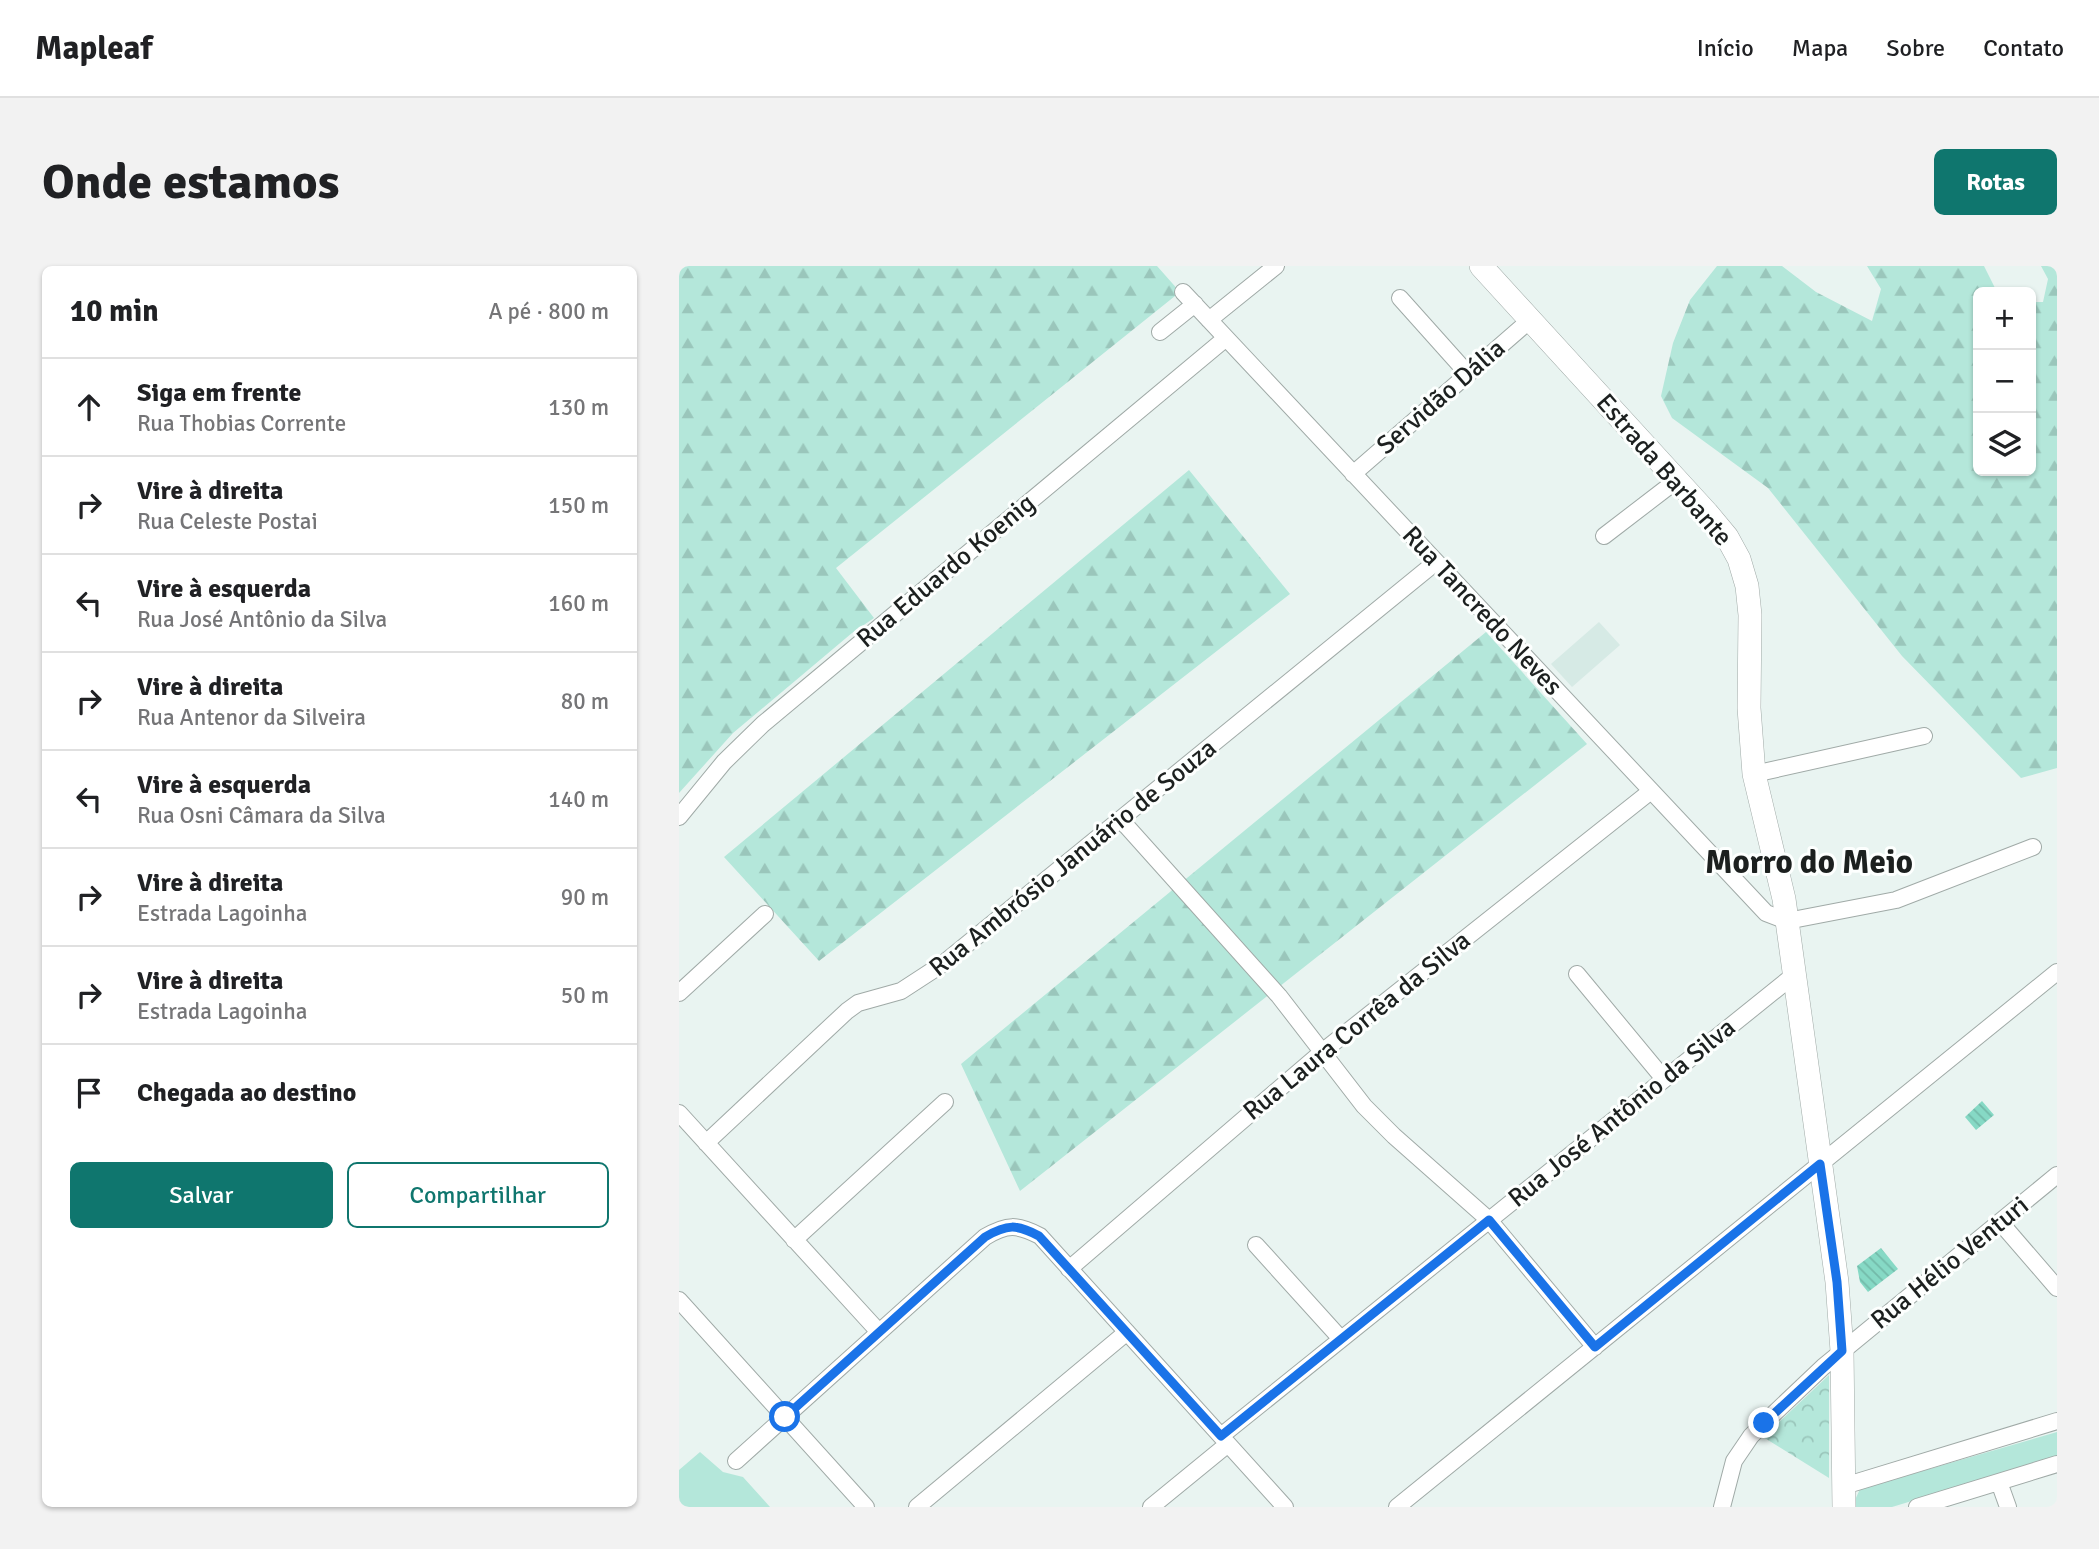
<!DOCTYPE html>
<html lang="pt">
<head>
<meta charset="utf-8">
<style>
	:root { --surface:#fff; --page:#f2f2f2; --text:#202124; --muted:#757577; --line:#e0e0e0; --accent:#0f766e }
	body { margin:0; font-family:Signika,sans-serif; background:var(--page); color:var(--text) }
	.controls { position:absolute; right:21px; top:21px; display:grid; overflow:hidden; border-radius:10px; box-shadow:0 2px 5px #0004 }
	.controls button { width:63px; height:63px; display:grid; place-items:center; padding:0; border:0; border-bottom:2px solid var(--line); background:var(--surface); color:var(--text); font:35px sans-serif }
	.stop { position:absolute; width:21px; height:21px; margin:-16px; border:5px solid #1a73e8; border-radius:50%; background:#fff }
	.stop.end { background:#1a73e8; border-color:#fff; box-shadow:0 2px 7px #0008 }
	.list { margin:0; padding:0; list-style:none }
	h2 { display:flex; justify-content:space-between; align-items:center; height:91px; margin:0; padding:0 28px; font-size:30px }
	h2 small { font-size:23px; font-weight:400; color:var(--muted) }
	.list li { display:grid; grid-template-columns:46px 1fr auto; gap:21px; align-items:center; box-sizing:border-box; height:98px; padding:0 28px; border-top:2px solid var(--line) }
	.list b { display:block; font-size:26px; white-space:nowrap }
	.list p { margin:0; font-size:23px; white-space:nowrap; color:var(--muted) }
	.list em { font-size:23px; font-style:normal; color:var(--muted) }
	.actions { display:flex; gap:14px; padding:21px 28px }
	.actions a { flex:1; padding:16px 0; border:2px solid var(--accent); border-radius:10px; text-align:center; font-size:24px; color:var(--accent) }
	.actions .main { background:var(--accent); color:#fff }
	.icon { flex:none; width:38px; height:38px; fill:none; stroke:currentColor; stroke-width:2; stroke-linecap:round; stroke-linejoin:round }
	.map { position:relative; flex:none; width:1378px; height:1241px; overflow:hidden; border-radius:10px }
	header { display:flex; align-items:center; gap:42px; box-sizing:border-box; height:98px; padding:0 35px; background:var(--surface); border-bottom:2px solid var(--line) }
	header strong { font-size:33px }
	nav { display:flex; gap:38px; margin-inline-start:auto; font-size:24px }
	.intro { display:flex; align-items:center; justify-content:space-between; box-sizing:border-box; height:168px; padding:0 42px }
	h1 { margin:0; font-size:49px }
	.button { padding:18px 32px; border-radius:10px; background:var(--accent); color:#fff; font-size:24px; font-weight:700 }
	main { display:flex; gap:42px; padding:0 42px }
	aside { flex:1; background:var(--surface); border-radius:10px; box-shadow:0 2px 5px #0004 }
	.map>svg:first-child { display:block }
	.built { fill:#d6eae5 }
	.grass { fill:#b4e7da }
	.forest { fill:url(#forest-firs) }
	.park { fill:url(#park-crowns) }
	.building { fill:url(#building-back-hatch) }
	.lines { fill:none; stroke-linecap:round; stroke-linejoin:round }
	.minor-casing { stroke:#a0aaa7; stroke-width:18 }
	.secondary-casing { stroke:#a0aaa7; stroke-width:24 }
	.minor { stroke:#fff; stroke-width:16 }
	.secondary { stroke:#fff; stroke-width:23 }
	.route { stroke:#1a73e8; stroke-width:9 }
	.labels { text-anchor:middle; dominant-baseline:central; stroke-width:6; stroke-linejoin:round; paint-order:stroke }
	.street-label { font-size:26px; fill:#1c201f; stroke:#fdfffe }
	.district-label { font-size:33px; font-weight:bold; fill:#1c201f; stroke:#fdfffe }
</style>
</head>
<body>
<header>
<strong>Mapleaf</strong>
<nav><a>Início</a><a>Mapa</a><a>Sobre</a><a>Contato</a></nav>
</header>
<div class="intro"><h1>Onde estamos</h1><a class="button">Rotas</a></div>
<main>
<aside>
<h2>10 min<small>A pé · 800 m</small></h2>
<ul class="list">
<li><svg class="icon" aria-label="ahead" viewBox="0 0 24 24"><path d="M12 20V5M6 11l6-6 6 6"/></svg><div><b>Siga em frente</b><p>Rua Thobias Corrente</p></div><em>130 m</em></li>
<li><svg class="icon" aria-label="right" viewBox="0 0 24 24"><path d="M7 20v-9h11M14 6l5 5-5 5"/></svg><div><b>Vire à direita</b><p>Rua Celeste Postai</p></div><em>150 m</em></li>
<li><svg class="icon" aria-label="left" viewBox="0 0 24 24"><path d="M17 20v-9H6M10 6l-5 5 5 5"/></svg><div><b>Vire à esquerda</b><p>Rua José Antônio da Silva</p></div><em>160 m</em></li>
<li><svg class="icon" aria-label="right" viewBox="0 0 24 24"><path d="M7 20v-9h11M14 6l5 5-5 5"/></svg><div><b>Vire à direita</b><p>Rua Antenor da Silveira</p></div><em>80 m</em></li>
<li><svg class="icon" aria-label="left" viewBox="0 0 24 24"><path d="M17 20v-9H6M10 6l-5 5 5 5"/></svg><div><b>Vire à esquerda</b><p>Rua Osni Câmara da Silva</p></div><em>140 m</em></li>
<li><svg class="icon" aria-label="right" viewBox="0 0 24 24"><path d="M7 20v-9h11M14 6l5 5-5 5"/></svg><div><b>Vire à direita</b><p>Estrada Lagoinha</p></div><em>90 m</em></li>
<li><svg class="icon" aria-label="right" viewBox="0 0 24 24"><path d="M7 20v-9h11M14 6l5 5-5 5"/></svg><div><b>Vire à direita</b><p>Estrada Lagoinha</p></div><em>50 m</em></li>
<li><svg class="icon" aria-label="arrive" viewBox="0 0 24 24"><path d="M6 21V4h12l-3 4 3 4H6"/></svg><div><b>Chegada ao destino</b></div></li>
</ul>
<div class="actions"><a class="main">Salvar</a><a>Compartilhar</a></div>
</aside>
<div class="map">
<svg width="1378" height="1241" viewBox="0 0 1378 1241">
	<defs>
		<pattern id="forest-firs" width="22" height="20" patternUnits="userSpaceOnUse" patternTransform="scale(1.75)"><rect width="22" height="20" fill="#b4e7da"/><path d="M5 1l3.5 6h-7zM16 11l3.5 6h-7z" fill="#9ac6bb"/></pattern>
		<pattern id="park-crowns" width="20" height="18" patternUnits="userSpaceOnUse" patternTransform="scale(1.75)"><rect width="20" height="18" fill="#b4e7da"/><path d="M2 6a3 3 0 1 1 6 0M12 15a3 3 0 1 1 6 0" fill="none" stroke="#9ac6bb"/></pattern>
		<pattern id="building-back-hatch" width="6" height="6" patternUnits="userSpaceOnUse" patternTransform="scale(1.75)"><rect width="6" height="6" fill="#86d9c5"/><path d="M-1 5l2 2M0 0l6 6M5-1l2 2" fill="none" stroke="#73baa9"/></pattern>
	</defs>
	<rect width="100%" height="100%" fill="#e9f4f1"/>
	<path class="built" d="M920 356 941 379 893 421 872 398Z"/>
	<path class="grass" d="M1378 1166V1191L1213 1241H1177L1176 1234 1181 1223Z
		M21 1186 44 1206 64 1211 91 1241H0V1204Z"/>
	<path class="forest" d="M0 0H478L501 26 157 302 195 352 173 367 54 467 0 527Z
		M1038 0H1103L1137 26 1193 55 1202 23 1188 0H1305L1318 26H1299V205H1352V36H1364L1369 13 1362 0H1378V502L1342 512 1223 390 1089 222 993 152 982 130 994 77 1011 34Z
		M510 204 611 328 140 695 45 591Z
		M807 366 908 478 341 925 282 798Z"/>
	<path class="park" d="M1150 1109V1212L1084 1171Z"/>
	<path class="building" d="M1303 835 1315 849 1297 864 1286 851Z
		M1202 982 1219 1003 1189 1026 1181 1016 1178 1000Z"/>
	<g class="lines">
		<defs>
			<path id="minor" d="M504 26 1087 647 1108 655 1217 634 1354 581
				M721 32 789 108
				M530 54 597 0
				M481 66 516 38
				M674 208 851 54
				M925 270 998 214
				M1075 508 1245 470
				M0 551 45 496 84 458 547 72
				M443 555 600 730 685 840 715 870 810 954 916 1081
				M898 708 985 813
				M0 727 86 648
				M0 847 200 1066
				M27 877 168 745 179 737 222 725 265 697 757 296
				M1321 956 1378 1022
				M115 974 266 836
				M577 979 662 1073
				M390 1003 643 786 972 525
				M0 1034 187 1241
				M542 1170 1115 709
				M57 1195 306 971C328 958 338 958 361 970L606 1241
				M1320 1216 1329 1241
				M1165 1220 1378 1155
				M238 1241 448 1066
				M472 1241 549 1178
				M718 1241 1378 706
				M1043 1241 1055 1195 1072 1170 1085 1157 1144 1101 1378 909
				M1238 1241 1378 1198"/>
			<path id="secondary" d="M802 0 1028 247 1048 271 1060 293 1068 320 1071 349 1070 442 1075 508 1105 633 1158 1016 1163 1085 1165 1241"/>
		</defs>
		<use href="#minor" class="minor-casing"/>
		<use href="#secondary" class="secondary-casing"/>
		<use href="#minor" class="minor"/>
		<use href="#secondary" class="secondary"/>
	</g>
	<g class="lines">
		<path class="route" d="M106 1151 306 971C328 958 338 958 360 970L542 1170 810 954 916 1081 1141 898 1158 1016 1163 1085 1085 1157"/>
	</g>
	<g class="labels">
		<g class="street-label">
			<text transform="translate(762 131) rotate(-41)">Servidão Dália</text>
			<text transform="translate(985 204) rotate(49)">Estrada Barbante</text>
			<text transform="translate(267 305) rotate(-40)">Rua Eduardo Koenig</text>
			<text transform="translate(803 345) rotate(47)">Rua Tancredo Neves</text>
			<text transform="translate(394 592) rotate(-39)">Rua Ambrósio Januário de Souza</text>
			<text transform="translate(678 760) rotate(-39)">Rua Laura Corrêa da Silva</text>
			<text transform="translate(943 847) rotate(-39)">Rua José Antônio da Silva</text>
			<text transform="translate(1271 997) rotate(-39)">Rua Hélio Venturi</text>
		</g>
		<g class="district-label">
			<text x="1130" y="596">Morro do Meio</text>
		</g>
	</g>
</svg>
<div class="controls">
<button>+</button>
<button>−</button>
<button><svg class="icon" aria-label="layers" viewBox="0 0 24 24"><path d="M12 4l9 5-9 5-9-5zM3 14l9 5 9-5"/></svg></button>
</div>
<div class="stop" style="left:106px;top:1151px"></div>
<div class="stop end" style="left:1085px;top:1157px"></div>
</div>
</main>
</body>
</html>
